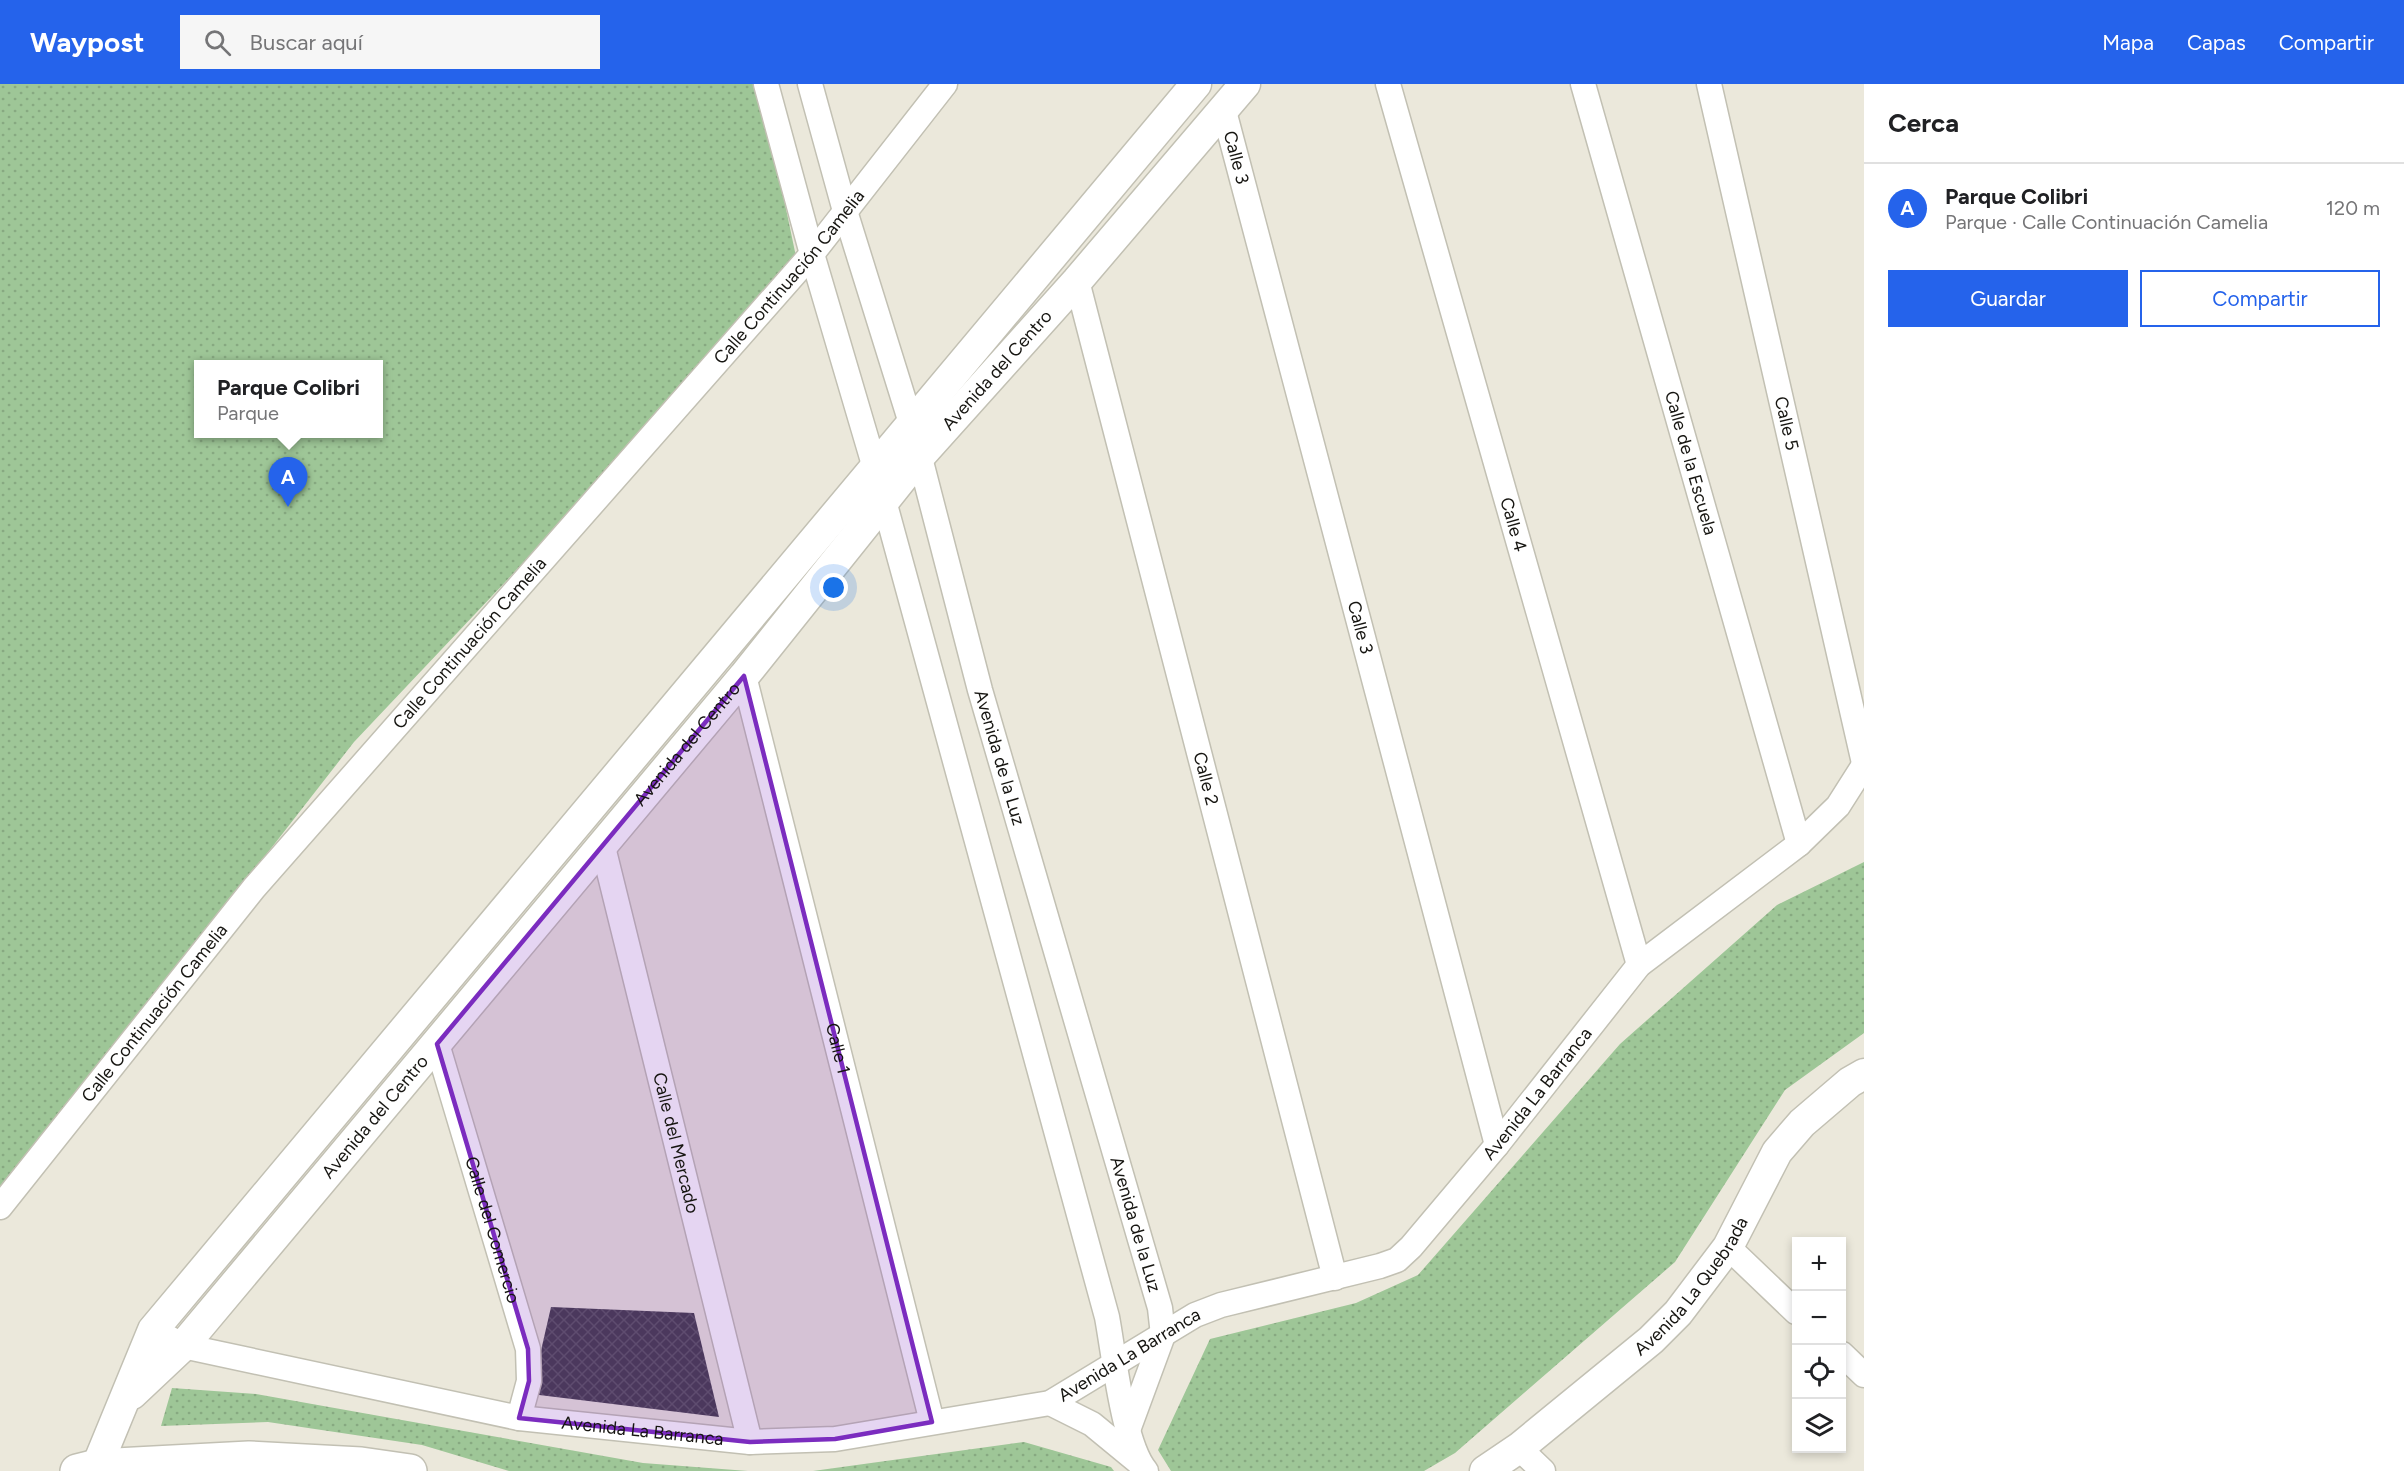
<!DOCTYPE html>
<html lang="es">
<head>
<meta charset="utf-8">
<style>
	:root { --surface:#fff; --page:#f6f6f6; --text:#202124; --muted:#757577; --line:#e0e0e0; --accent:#2563eb }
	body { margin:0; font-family:Figtree,sans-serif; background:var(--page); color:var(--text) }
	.controls { position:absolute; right:18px; bottom:18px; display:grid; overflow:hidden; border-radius:0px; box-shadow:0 3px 9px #0003 }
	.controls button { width:54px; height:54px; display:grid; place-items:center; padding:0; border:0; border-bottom:2px solid var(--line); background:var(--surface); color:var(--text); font:30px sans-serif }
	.you { position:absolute; left:834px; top:504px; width:21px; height:21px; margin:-15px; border:4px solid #fff; border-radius:50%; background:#1a73e8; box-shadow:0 0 0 9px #1a73e833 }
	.badge { display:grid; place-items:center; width:39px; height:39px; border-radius:50%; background:var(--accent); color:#fff; font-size:20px; font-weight:700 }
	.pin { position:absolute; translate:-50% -50px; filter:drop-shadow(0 2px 3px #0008) }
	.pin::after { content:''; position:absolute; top:32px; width:21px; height:18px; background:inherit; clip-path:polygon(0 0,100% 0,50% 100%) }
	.popup { position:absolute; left:194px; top:276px; width:189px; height:78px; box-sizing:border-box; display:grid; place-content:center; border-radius:0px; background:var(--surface); filter:drop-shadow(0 2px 4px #0005); font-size:20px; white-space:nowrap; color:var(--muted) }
	.popup b { font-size:22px; color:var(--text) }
	.popup::after { content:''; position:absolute; left:50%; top:100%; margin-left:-12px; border:12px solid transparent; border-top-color:var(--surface) }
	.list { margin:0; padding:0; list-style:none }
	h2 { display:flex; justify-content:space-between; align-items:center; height:78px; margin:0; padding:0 24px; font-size:26px }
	h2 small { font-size:20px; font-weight:400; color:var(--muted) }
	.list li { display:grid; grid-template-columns:39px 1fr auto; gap:18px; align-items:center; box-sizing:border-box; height:90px; padding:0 24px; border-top:2px solid var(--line) }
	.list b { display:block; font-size:22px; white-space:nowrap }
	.list p { margin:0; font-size:20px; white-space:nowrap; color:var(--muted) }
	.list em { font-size:20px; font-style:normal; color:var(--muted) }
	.actions { display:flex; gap:12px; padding:18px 24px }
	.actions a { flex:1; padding:14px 0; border:2px solid var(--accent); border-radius:0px; text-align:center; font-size:21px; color:var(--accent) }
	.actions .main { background:var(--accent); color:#fff }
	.icon { flex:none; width:33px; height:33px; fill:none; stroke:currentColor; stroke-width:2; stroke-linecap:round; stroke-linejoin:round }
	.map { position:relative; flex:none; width:1864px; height:1387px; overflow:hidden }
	header { display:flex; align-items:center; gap:36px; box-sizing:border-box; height:84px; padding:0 30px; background:var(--accent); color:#fff }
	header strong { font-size:28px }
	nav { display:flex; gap:33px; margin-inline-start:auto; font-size:21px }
	.search { width:420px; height:54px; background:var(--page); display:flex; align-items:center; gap:15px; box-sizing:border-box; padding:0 21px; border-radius:0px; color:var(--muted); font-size:22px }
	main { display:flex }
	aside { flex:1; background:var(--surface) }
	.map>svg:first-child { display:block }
	.park { fill:url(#park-dots); fill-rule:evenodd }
	.building { fill:url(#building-cross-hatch) }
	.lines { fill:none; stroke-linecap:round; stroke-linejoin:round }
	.minor-casing { stroke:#c2c0b3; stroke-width:27 }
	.tertiary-casing { stroke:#c2c0b3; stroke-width:33 }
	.secondary-casing { stroke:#c2c0b3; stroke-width:36 }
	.minor { stroke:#fff; stroke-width:24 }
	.tertiary { stroke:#fff; stroke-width:30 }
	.secondary { stroke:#fff; stroke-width:33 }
	.marked { fill:#7b2cbf; fill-opacity:0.2; stroke:#7b2cbf; stroke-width:4.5; stroke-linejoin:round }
	.labels { text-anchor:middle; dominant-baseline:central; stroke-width:6; stroke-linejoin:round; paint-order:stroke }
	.street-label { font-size:18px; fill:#161511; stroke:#ebe8db }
</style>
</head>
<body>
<header>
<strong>Waypost</strong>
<div class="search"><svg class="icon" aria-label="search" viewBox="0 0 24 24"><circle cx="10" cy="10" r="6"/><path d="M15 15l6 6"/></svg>Buscar aquí</div>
<nav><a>Mapa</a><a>Capas</a><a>Compartir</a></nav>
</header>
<main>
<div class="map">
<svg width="1864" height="1387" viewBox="0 0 1864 1387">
	<defs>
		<pattern id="park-dots" width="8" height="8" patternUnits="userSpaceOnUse" patternTransform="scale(1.5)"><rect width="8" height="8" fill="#9ec697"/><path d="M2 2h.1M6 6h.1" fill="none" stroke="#87a981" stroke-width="1.8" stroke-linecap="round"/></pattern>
		<pattern id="building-cross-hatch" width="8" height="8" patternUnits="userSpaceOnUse" patternTransform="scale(1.5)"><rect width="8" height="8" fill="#3f3b45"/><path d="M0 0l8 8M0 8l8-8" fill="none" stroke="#57545c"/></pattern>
	</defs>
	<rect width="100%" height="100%" fill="#ebe8db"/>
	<path class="park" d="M0 0H760L799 187 354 658 0 1112ZM198 280H378V350H198Z
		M1864 778V949L1785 1006 1675 1178 1455 1369 1424 1387H1171L1158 1366 1210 1255 1356 1219 1418 1191 1620 960 1777 821Z
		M172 1304 256 1310 643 1379 748 1387H509L422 1361 268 1338 161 1342Z
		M1024 1358 1111 1383 1114 1387H813Z"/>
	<path class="building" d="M551 1223 694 1229 719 1333 531 1310Z"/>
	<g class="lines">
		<defs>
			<g id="minor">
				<path d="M766 0 812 170 875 384 1107 1233C1114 1270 1123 1360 1146 1387"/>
				<path id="s1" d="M810 0 845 127 911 339 980 606 1160 1224 1163 1251 1128 1346"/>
				<path id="s2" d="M1388 0 1639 881"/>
				<path id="s3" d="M1583 0 1799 760"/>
				<path id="s4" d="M1709 0 1864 679"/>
				<path id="s5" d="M1224 27 1497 1061"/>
				<path id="s6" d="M1077 197 1335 1194"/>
				<path id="s7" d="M744 592 932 1338"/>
				<path id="s8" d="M602 759 750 1358"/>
				<path id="s9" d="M437 960 528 1265 529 1297 519 1334"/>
				<path id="s10" d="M0 1123 254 804 812 170 945 0"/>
				<path d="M1728 1163 1796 1228"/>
				<path id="s11" d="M169 1254 183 1262 519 1334 750 1358 835 1355 1050 1319 1195 1231 1221 1221 1380 1182 1397 1176 1411 1163 1497 1061 1639 881 1799 760 1838 722 1864 681"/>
				<path d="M1842 1270 1864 1291"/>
				<path d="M1050 1319 1092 1340 1137 1377"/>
				<path d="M1519 1364 1543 1387"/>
			</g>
			<g id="tertiary">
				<path id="s12" d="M132 1310 183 1262 744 592 920 372 1077 197 1245 0"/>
				<path d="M97 1382 153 1246 1196 0"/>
				<path id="s13" d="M1485 1387 1519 1364 1651 1256 1678 1229 1728 1163 1777 1068 1802 1039 1850 998 1864 990"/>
			</g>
			<path id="secondary" d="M77 1387 97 1382 249 1374 361 1380 410 1387"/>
		</defs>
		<use href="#minor" class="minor-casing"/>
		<use href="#tertiary" class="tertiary-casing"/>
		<use href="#secondary" class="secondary-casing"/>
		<use href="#minor" class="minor"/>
		<use href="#tertiary" class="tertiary"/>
		<use href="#secondary" class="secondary"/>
	</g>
	<path class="marked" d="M744 592 932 1338 835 1355 750 1358 519 1334 529 1297 528 1265 437 960Z"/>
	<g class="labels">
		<g class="street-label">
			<text stroke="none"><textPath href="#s5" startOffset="48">Calle 3</textPath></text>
			<text stroke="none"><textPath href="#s10" startOffset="1220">Calle Continuación Camelia</textPath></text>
			<text stroke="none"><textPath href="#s12" startOffset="1341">Avenida del Centro</textPath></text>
			<text stroke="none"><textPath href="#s4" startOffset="348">Calle 5</textPath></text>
			<text stroke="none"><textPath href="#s3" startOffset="394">Calle de la Escuela</textPath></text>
			<text stroke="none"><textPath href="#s2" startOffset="458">Calle 4</textPath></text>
			<text stroke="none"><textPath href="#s5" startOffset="534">Calle 3</textPath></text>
			<text stroke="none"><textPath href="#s10" startOffset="734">Calle Continuación Camelia</textPath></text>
			<text stroke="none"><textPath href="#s12" startOffset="855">Avenida del Centro</textPath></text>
			<text stroke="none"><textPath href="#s1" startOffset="700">Avenida de la Luz</textPath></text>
			<text stroke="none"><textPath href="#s6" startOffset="514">Calle 2</textPath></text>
			<text stroke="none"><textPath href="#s10" startOffset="248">Calle Continuación Camelia</textPath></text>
			<text stroke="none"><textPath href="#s7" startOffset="384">Calle 1</textPath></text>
			<text stroke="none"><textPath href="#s11" startOffset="1492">Avenida La Barranca</textPath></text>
			<text stroke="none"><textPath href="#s12" startOffset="369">Avenida del Centro</textPath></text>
			<text stroke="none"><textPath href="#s8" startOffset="309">Calle del Mercado</textPath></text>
			<text stroke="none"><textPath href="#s1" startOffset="1186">Avenida de la Luz</textPath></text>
			<text stroke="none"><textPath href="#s9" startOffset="194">Calle del Comercio</textPath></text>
			<text stroke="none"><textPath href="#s13" startOffset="279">Avenida La Quebrada</textPath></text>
			<text stroke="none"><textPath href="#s11" startOffset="988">Avenida La Barranca</textPath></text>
			<text stroke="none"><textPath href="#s11" startOffset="484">Avenida La Barranca</textPath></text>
		</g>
	</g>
</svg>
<div class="controls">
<button>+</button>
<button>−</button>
<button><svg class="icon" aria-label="locate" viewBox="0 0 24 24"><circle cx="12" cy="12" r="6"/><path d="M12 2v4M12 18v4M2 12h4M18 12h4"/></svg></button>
<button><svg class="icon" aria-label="layers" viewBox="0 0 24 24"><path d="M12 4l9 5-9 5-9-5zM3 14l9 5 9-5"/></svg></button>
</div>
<div class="you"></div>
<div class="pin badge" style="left:288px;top:423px">A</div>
<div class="popup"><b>Parque Colibri</b>Parque</div>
</div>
<aside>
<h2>Cerca<small></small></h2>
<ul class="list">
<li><span class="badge">A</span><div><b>Parque Colibri</b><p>Parque · Calle Continuación Camelia</p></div><em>120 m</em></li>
</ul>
<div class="actions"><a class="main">Guardar</a><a>Compartir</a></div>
</aside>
</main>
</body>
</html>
